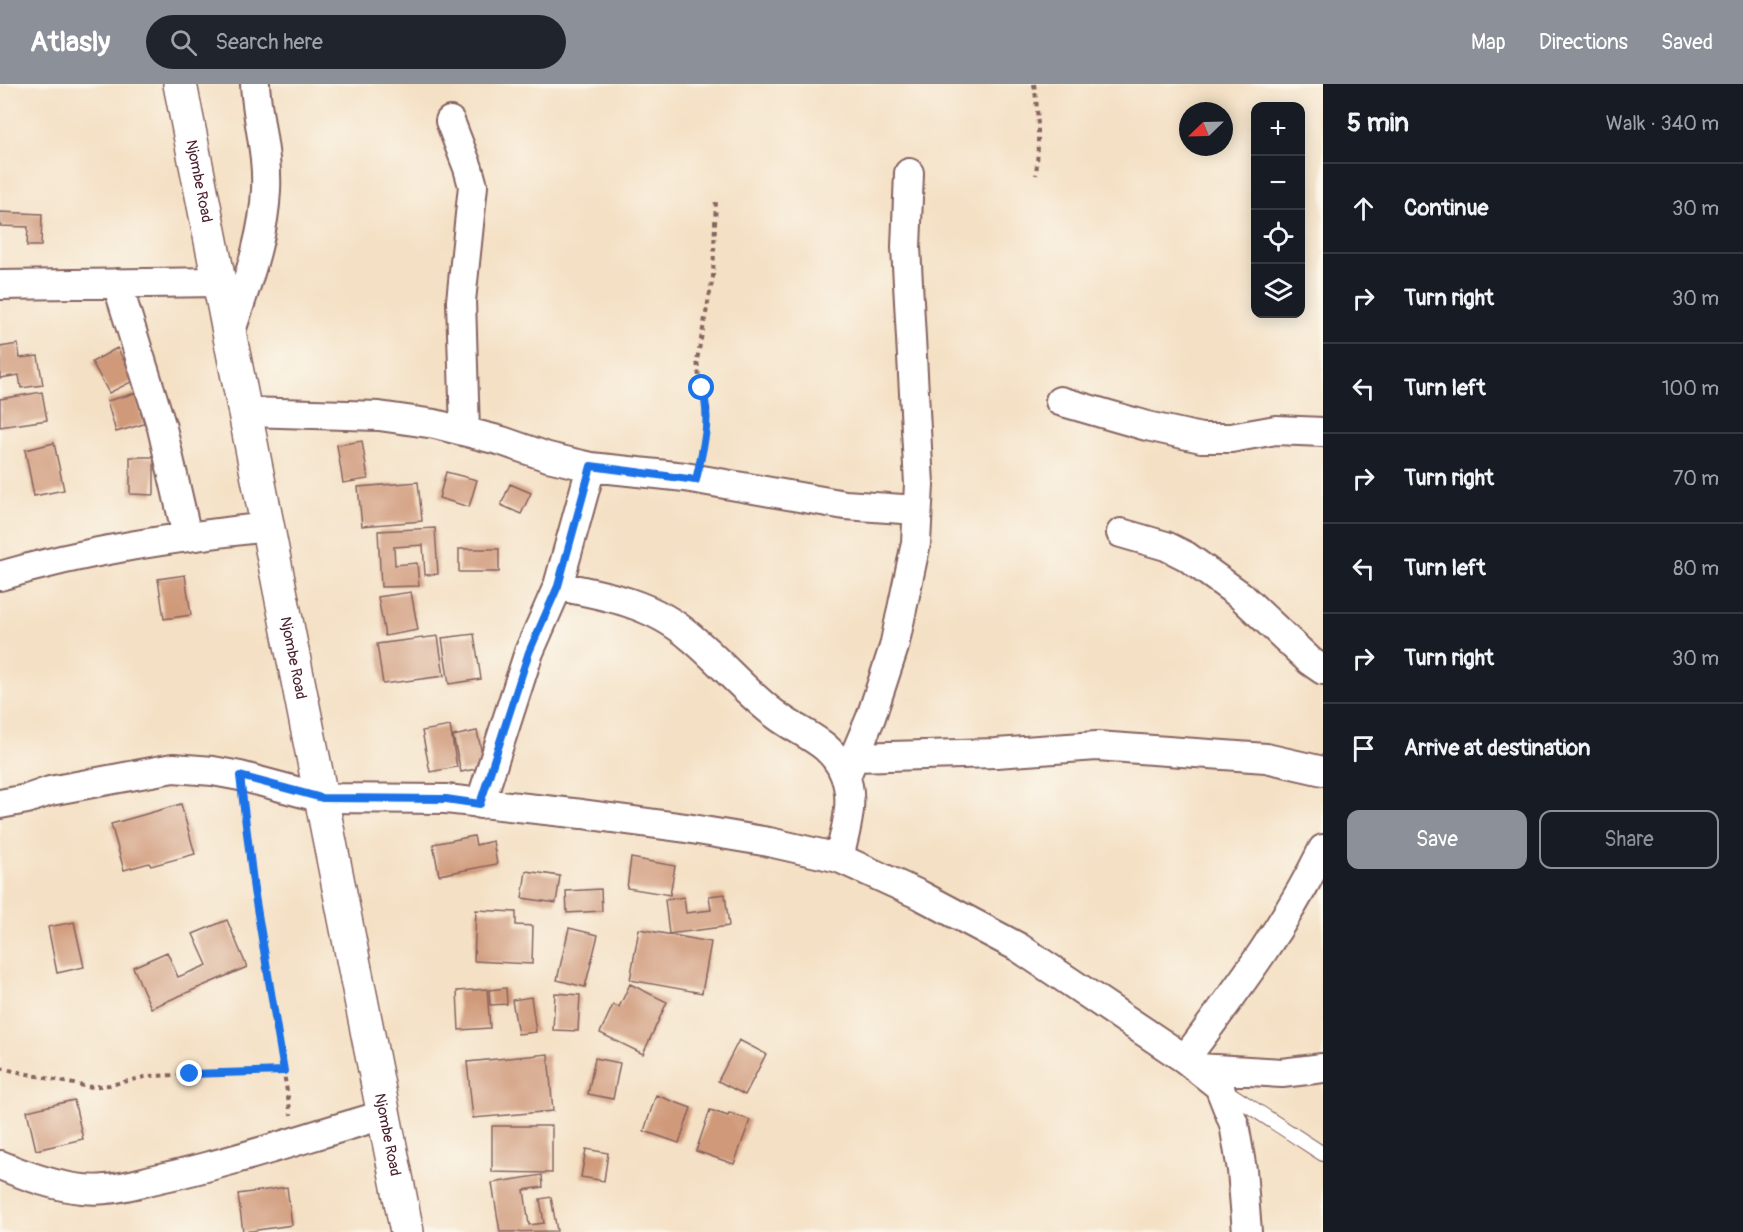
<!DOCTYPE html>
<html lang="en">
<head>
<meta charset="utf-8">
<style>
	:root { --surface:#171b24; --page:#20242c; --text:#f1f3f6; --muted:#9ea1a6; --line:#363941; --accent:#8c9099 }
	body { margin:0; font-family:Pangolin,sans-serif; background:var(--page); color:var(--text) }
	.controls { position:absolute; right:18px; top:18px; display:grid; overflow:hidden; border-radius:12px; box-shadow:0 3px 15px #0003 }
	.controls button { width:54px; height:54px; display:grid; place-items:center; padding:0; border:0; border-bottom:2px solid var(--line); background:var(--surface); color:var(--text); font:30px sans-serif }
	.compass { position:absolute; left:1179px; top:18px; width:54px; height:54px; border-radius:50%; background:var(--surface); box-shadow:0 3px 15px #0003; rotate:247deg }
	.stop { position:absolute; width:18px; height:18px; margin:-14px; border:4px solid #1a73e8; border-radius:50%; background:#fff }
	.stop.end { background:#1a73e8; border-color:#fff; box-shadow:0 2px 6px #0008 }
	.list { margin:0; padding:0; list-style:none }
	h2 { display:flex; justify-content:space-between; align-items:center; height:78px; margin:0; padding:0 24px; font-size:26px }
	h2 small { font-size:20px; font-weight:400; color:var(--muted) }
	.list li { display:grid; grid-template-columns:39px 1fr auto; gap:18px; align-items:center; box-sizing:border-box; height:90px; padding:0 24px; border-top:2px solid var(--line) }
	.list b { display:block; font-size:22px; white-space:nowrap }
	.list em { font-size:20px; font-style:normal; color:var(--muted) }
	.actions { display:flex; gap:12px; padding:18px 24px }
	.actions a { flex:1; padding:14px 0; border:2px solid var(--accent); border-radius:12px; text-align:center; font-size:21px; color:var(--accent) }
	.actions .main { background:var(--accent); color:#fff }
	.icon { flex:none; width:33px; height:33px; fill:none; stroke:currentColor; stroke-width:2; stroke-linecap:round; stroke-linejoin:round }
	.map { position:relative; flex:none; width:1323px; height:1148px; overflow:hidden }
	header { display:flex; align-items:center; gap:36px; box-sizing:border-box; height:84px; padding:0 30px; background:var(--accent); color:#fff }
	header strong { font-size:28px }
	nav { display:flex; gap:33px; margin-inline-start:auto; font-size:21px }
	.search { width:420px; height:54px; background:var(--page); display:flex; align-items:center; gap:15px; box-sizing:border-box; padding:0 21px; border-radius:33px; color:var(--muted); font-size:22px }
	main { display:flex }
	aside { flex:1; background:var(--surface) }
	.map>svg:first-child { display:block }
	.building { fill:#d09a7a }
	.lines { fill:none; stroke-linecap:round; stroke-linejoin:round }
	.service-casing { stroke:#866361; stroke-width:16 }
	.minor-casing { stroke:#866361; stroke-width:32 }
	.trunk-casing { stroke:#866361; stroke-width:36 }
	.path { stroke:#866361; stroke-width:4; stroke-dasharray:4.5 4.5; stroke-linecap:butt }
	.service { stroke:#fff; stroke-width:14 }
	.minor { stroke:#fff; stroke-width:28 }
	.trunk { stroke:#fff; stroke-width:33 }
	.route { stroke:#1a73e8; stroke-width:8 }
	.labels { text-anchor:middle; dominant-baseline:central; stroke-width:5; stroke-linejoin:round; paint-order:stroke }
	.street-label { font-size:15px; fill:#4a1f2b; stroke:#fbf7ec }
</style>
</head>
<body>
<header>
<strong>Atlasly</strong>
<div class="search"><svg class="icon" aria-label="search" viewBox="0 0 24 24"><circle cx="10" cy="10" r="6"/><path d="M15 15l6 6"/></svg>Search here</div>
<nav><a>Map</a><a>Directions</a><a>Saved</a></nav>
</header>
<main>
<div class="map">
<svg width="1323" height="1148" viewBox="0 0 1323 1148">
	<rect width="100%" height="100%" fill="#fbf7ec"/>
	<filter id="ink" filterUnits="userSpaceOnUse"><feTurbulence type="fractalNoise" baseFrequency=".0167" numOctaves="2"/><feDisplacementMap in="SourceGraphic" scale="12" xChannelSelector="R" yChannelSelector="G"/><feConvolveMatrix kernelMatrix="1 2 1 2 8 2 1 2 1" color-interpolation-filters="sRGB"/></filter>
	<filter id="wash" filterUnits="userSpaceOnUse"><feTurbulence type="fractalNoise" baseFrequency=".008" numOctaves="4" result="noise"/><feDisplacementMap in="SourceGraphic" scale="24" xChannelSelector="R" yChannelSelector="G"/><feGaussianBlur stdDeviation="1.35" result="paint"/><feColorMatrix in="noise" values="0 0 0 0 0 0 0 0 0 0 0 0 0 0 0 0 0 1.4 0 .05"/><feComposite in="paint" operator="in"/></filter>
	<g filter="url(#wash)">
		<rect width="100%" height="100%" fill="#f4e0c4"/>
		<g id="blocks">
			<path class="building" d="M0 128 42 130 41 162H27L28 143 0 142Z
				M18 260 20 274 38 272 43 301 21 304 19 291 0 294V263Z
				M117 264 135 296 109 309 92 278Z
				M42 308 47 336 0 343V315Z
				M136 309 144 340 116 348 107 317Z
				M362 357 368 395 343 399 337 361Z
				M54 359 64 406 34 412 25 366Z
				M130 373H154V411L130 410Z
				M446 388 477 396 469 423 439 414Z
				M418 398 422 437 362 442 358 403Z
				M510 400 531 409 521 430 501 421Z
				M435 444 438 490 425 491 423 461 394 463 395 481 417 479 419 502 381 503 378 447Z
				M459 465H499V488H459Z
				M185 491 191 531 164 535 158 495Z
				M411 508 418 546 385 552 378 513Z
				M474 550 481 595 449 600 442 554Z
				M438 552 444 592 383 600 377 560Z
				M450 642 457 683 430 688 422 647Z
				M477 647 485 683 461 688 453 652Z
				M181 720 195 770 151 782 149 779 124 786 111 740Z
				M474 752 476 761 493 757 497 780 439 791 433 760Z
				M631 774 675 782 670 811 627 804Z
				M526 787 560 792 556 819 522 814Z
				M601 805 602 827 567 829 566 807Z
				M725 810 729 842 669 850 665 816 684 813 686 829 711 826 709 812Z
				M476 826 516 828V841L533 842 532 880 474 877Z
				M227 836 247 883 151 924 133 883 167 868 178 893 207 881 193 850Z
				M74 838 84 883 57 889 48 843Z
				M569 844 598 851 585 903 557 896Z
				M639 845 711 858 702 909 630 896Z
				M630 900 667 918 643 970 600 949 613 921 619 923Z
				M506 904 507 920 490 921 489 906Z
				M487 905 490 944 459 946 457 907Z
				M555 909 580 911 578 947 553 946Z
				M531 913 536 948 518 950 512 916Z
				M739 956 766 970 745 1011 718 997Z
				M548 970 553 1027 473 1034 467 978Z
				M595 974 620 979 613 1015 588 1010Z
				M656 1011 691 1024 679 1059 644 1047Z
				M74 1016 83 1055 36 1066 27 1027Z
				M710 1026 728 1032 729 1029 750 1036 734 1080 696 1067Z
				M492 1042H552V1089L492 1088Z
				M586 1065 608 1069 604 1097 581 1093Z
				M542 1091 543 1103 524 1106 529 1141 544 1139 540 1115 551 1113 557 1147 500 1148 492 1099Z
				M287 1103 292 1141 243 1148 238 1110Z"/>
		</g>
	</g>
	<g filter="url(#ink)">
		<use href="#blocks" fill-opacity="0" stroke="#866361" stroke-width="1.5"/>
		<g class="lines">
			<defs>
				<path id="service" d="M1226 1007 1323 1070"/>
				<path id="minor" d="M450 37 468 84 473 102 461 217 465 347
					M117 199 162 344 187 452
					M0 201 220 198
					M230 250C245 203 264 156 266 106 268 70 257 35 255 0
					M1060 317 1147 342 1201 354H1231L1276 346 1323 348
					M245 328 379 332 435 340 502 357 548 373 591 383 685 393 845 421 917 426
					M1121 449 1166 462 1186 472 1240 511 1310 577 1323 586
					M0 492C88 466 177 453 268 443
					M558 502C606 511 654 520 692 554 721 578 746 609 776 631 802 651 831 657 844 689 856 716 845 748 839 774
					M854 673 996 669 1097 662 1266 674 1323 687
					M846 692 871 633 894 563 916 459 919 400 906 163 909 89
					M0 720 27 715 50 707 173 684 213 687 240 692 322 714 446 715 582 730 686 744 769 758 839 774 920 811 1018 863 1185 975 1219 1002 1234 1040 1242 1086 1247 1148
					M480 720 529 568 558 502 591 383
					M1185 975C1235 908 1286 841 1323 765
					M1198 984 1282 989 1323 984
					M0 1081C31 1094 72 1109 106 1105 124 1104 142 1098 160 1094 235 1078 309 1052 384 1031"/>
				<g id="trunk">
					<path id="s1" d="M180 0 407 1148"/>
				</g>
			</defs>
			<use href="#service" class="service-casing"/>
			<use href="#minor" class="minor-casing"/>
			<use href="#trunk" class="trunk-casing"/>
			<path class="path" d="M1034 0C1039 31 1039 60 1036 91
				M701 371 707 341 708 325 699 293 697 276 713 193 716 114
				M243 718 253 806 291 1031
				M0 984 88 1003 110 1001 149 992 284 987"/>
			<use href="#service" class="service"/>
			<use href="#minor" class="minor"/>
			<use href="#trunk" class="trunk"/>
		</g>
	</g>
	<g class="lines" filter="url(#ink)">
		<path class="route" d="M190 990 284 987 254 806 240 692 322 714 446 715 480 720 529 568 558 502 591 382 696 396C703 363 712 336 702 304"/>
	</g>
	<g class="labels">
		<g class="street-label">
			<text stroke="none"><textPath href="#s1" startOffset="99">Njombe Road</textPath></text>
			<text stroke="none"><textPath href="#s1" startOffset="585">Njombe Road</textPath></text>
			<text stroke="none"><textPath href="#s1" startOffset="1071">Njombe Road</textPath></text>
		</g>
	</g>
</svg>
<div class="controls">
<button>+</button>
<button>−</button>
<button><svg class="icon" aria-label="locate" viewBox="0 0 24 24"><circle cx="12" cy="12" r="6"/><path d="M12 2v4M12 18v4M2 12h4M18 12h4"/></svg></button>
<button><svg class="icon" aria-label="layers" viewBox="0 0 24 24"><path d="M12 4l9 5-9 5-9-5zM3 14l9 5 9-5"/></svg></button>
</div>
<svg class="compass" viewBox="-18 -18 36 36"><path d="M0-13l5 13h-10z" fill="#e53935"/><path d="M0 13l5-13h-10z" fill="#9ea1a6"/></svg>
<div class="stop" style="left:702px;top:304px"></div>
<div class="stop end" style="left:190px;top:990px"></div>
</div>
<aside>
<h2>5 min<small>Walk · 340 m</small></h2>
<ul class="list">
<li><svg class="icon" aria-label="ahead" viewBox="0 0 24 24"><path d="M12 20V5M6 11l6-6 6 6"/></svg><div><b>Continue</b></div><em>30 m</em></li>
<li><svg class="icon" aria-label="right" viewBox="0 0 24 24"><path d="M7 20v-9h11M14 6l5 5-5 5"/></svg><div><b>Turn right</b></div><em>30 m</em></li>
<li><svg class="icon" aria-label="left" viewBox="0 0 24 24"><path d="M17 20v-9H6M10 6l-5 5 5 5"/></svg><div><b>Turn left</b></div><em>100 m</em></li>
<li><svg class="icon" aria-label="right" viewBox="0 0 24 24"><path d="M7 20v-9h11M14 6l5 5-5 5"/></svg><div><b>Turn right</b></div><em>70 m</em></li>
<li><svg class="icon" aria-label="left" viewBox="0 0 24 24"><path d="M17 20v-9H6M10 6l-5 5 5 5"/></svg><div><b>Turn left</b></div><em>80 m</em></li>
<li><svg class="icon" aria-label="right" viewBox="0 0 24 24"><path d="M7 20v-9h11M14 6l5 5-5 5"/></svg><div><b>Turn right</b></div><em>30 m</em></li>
<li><svg class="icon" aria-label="arrive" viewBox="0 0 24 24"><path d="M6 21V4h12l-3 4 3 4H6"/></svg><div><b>Arrive at destination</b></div></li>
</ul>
<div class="actions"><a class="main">Save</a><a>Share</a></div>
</aside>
</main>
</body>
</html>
